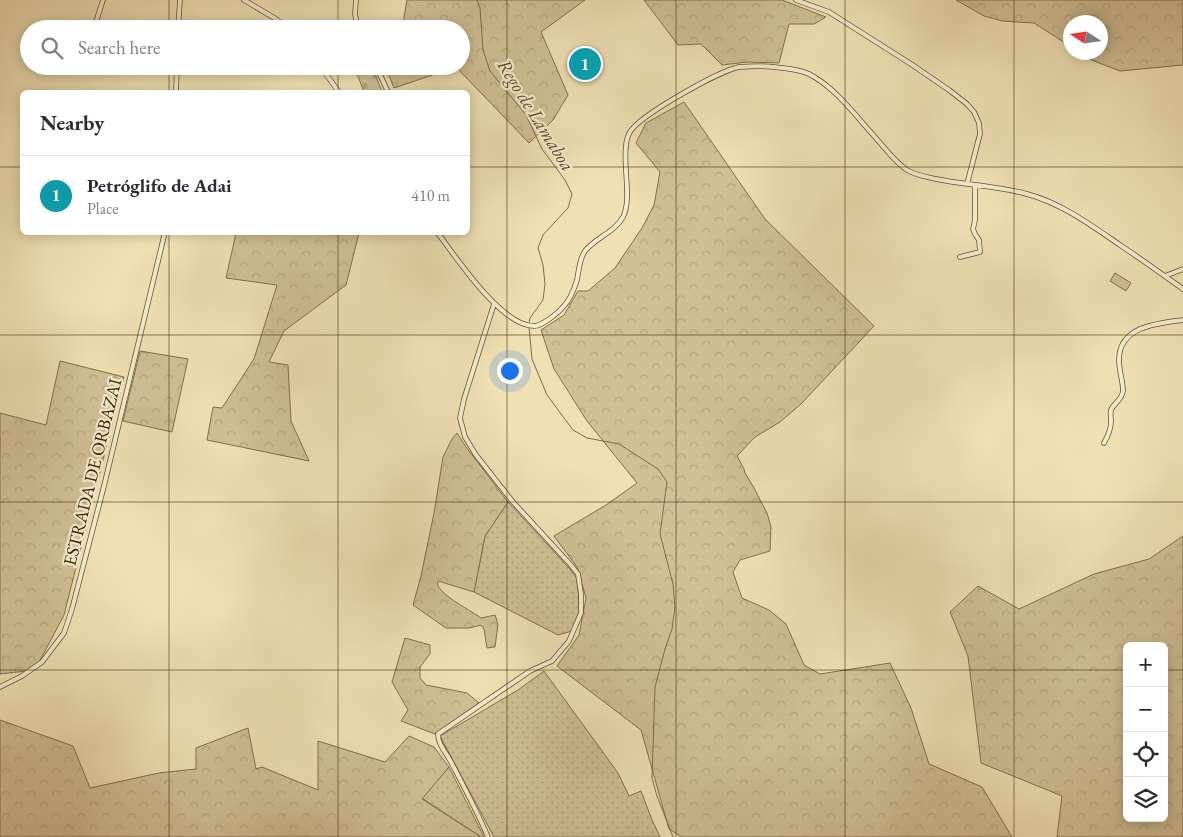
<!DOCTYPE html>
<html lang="en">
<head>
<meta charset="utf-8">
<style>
	:root { --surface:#fff; --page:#f2f2f3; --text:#2b2b33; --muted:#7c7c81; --line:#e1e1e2; --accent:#8f2418 }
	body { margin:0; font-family:"EB Garamond",serif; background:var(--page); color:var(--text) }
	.controls { position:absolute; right:15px; bottom:15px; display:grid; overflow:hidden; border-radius:8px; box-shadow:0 2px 12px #0003 }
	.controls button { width:45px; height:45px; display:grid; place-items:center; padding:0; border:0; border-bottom:1px solid var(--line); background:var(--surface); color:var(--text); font:25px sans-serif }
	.compass { position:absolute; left:1063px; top:15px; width:45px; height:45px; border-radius:50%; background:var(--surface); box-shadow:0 2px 12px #0003; rotate:282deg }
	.you { position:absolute; left:509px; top:370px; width:18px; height:18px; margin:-12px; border:4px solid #fff; border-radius:50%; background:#1a73e8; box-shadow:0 0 0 8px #1a73e833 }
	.badge { display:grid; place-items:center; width:32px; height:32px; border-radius:50%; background:var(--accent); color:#fff; font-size:16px; font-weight:700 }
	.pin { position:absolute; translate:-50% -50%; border:2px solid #fff; box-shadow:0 1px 5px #0006 }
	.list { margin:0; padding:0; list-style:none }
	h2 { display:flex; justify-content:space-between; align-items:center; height:65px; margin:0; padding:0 20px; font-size:21px }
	h2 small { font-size:16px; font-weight:400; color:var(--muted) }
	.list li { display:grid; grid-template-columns:32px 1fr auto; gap:15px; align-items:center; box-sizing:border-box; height:80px; padding:0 20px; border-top:1px solid var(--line) }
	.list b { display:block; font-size:19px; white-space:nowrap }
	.list p { margin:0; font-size:16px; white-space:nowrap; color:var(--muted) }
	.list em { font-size:16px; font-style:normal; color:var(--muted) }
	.icon { flex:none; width:28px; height:28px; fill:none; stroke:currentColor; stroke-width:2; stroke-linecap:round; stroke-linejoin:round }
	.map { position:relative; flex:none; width:1183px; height:837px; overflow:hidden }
	.search { position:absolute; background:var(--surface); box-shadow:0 2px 12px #0003; left:20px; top:20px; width:450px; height:55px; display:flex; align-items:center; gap:12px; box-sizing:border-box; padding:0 18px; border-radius:28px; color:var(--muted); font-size:19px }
	.panel { position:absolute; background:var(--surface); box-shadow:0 2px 12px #0003; left:20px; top:90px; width:450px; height:145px; border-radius:8px }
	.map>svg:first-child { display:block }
	.grass { fill:url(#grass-dots); stroke:#84704b }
	.forest { fill:url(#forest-crowns); stroke:#84704b; fill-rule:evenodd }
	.cemetery { fill:url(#cemetery-stones); stroke:#84704b }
	.pitch { fill:#d1c096; stroke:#84704b }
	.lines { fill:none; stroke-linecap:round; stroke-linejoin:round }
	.stream { stroke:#806d47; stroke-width:1 }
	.minor-casing { stroke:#65512d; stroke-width:5.5 }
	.minor { stroke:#f5eccf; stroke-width:4 }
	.grid { fill:none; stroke:#372100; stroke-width:1; stroke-opacity:0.55 }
	.labels { text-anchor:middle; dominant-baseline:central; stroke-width:4.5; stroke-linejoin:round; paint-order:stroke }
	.street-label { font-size:18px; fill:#372100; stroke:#f5eccf }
	.water-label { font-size:19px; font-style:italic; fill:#624d2a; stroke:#f5eccf }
</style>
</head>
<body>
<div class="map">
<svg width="1183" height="837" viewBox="0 0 1183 837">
	<defs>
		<pattern id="grass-dots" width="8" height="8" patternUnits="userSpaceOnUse" patternTransform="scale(1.25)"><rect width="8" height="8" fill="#d1c096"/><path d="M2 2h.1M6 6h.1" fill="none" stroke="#b4a580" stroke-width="1.8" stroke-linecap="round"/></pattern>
		<pattern id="forest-crowns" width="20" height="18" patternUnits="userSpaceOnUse" patternTransform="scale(1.25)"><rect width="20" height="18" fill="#d1c096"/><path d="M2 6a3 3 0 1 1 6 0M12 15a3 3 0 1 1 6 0" fill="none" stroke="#b4a580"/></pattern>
		<pattern id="cemetery-stones" width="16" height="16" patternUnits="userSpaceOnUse" patternTransform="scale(1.25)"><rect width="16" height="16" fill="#d1c096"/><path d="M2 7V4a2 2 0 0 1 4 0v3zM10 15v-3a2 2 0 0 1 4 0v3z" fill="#b4a580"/></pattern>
	</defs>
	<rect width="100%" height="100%" fill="#f0e1b5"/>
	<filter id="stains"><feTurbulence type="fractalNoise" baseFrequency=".004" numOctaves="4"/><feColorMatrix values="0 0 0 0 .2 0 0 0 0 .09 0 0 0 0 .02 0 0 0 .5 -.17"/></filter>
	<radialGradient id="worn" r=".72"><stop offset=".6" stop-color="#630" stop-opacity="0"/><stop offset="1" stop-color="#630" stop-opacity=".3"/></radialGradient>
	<path class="grass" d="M508 502 571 570 577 579 580 610 572 631 558 635 474 592 485 536Z
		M544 671 618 773 629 796 641 791 652 820 660 837H494L440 736 518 690Z
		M449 767 484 837H481L422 798Z"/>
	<path class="forest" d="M407 0H585L541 32 568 95 553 120 529 143 456 67 394 88 385 66H461V29H399L403 23Z
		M644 0H782L826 17 814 24H789L779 63 748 62 722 65 701 44 678 45Z
		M956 0H1183V65L1120 71 1089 59 1080 53 1100 52V22H1070V46L1034 23 1002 21 984 16Z
		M684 102 765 219 874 326 801 404 780 422 755 437 737 456 744 469 745 473 754 488 767 513 771 527 770 551 740 560 733 572 742 598 769 610 786 624 804 665 820 674 890 663 911 708 929 764 982 787 1012 837H682L669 829 641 730 557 666 579 635 586 598 577 567 554 536 606 505 637 483 587 421 554 369 541 330 564 315 578 291H588L615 268 642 228 654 205 660 172 636 143 646 123Z
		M236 233H359L346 285 284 331 269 362 288 365 291 421 309 461 207 440 213 407 222 408 254 359 277 285 226 278Z
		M140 351 188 359 172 432 123 421Z
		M60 361 124 377 64 615 35 670 0 674V413L46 425Z
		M457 433 466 447 508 502 485 536 474 592 438 581C438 582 437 584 438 585 439 594 473 612 481 618L495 615 498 624 495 647 487 648 484 629 481 625 469 628H446L413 605 421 576 434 513 443 457 452 439Z
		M1183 536V837H1057L1062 796 981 763 968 656 950 612 978 586 1019 609 1094 574 1149 559ZM1127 646H1164V818H1127Z
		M405 638 430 645V654L420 667V678L426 685 467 693 479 703 435 734 401 721 408 710 392 682Z
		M0 720 73 746 90 788 159 773 196 769V748L248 728 256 769 262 767 318 790V741L385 762 409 736 434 747 449 767 422 799 481 837H0Z"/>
	<path class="cemetery" d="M367 66H372L382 92H364L356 71Z"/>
	<path class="pitch" d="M1115 273 1131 283 1126 291 1110 281Z"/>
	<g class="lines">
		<path class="stream" d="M477 0 480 8 483 50 490 71 526 115 542 149 565 180 572 194 568 208 543 235 538 248 543 265 545 284 543 300 530 318 529 323
			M529 327 532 359 547 395 573 430 587 438 619 444 658 469 667 482 662 519 660 534 673 584 675 607 672 629 665 649 655 687 652 778 657 796 673 837"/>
		<defs>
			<path id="minor" d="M244 0 276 19 288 29
				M356 0 355 14 358 29
				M796 0 829 12 911 64 949 90 967 104 974 112 979 123 980 134 967 184
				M95 25 103 0
				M178 29 180 0
				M320 66 339 92
				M376 66 388 92
				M176 92 177 66
				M437 232C456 257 501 326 534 326 542 326 558 313 563 307 570 300 574 290 577 280 579 270 579 260 585 251 595 238 615 232 623 217 632 200 623 166 626 146 626 142 628 135 630 132 640 115 719 71 739 67 750 66 763 66 774 67 785 68 799 69 809 74 836 88 855 115 875 137 885 148 895 162 907 170 915 175 927 177 936 179 965 185 998 186 1027 194 1061 203 1091 225 1120 245 1141 259 1162 274 1183 289
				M960 257 980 252 979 240 975 234 973 229 975 220V186
				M1165 276 1183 269
				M1104 443C1108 436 1111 429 1111 421 1111 418 1110 414 1111 410 1114 403 1122 400 1123 391 1123 381 1119 371 1119 360 1119 326 1158 323 1183 320
				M0 687 22 676 42 662 64 633 72 609 104 486 165 232
				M488 837C477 811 464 787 451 762 446 752 438 745 438 734L530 671 552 661 569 641 581 613V594L578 574 570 564 513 502 476 455 465 437 460 418 464 399 494 304"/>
		</defs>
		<use href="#minor" class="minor-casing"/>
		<use href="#minor" class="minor"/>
	</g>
	<path class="grid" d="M169 0V29M338 0V29M507 0V837M676 0V837M845 0V837M1014 0V837M169 66V92M338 66V92M0 167H22M468 167H1183M169 232V837M338 232V837M0 335H1183M0 502H1183M0 670H1127M1164 670H1183"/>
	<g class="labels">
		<g class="street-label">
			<text transform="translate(92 472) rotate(-76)">ESTRADA DE ORBAZAI</text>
		</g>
		<g class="water-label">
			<text transform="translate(536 115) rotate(58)">Rego de Lamaboa</text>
		</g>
	</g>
	<rect width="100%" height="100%" filter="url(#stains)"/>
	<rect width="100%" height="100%" fill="url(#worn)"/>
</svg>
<div class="controls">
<button>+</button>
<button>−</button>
<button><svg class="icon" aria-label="locate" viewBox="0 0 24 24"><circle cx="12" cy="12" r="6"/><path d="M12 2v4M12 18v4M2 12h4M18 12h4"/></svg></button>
<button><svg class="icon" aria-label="layers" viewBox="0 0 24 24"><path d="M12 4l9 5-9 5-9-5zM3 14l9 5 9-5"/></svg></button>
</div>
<svg class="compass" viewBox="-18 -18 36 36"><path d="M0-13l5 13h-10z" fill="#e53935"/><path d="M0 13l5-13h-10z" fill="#7c7c81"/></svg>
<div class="you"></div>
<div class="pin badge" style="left:585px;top:64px;background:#0f9aa8">1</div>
<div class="search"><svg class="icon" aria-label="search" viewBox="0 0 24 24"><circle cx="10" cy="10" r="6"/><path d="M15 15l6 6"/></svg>Search here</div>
<section class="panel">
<h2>Nearby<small></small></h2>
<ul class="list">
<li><span class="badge" style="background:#0f9aa8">1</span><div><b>Petróglifo de Adai</b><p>Place</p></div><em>410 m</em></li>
</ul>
</section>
</div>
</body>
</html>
